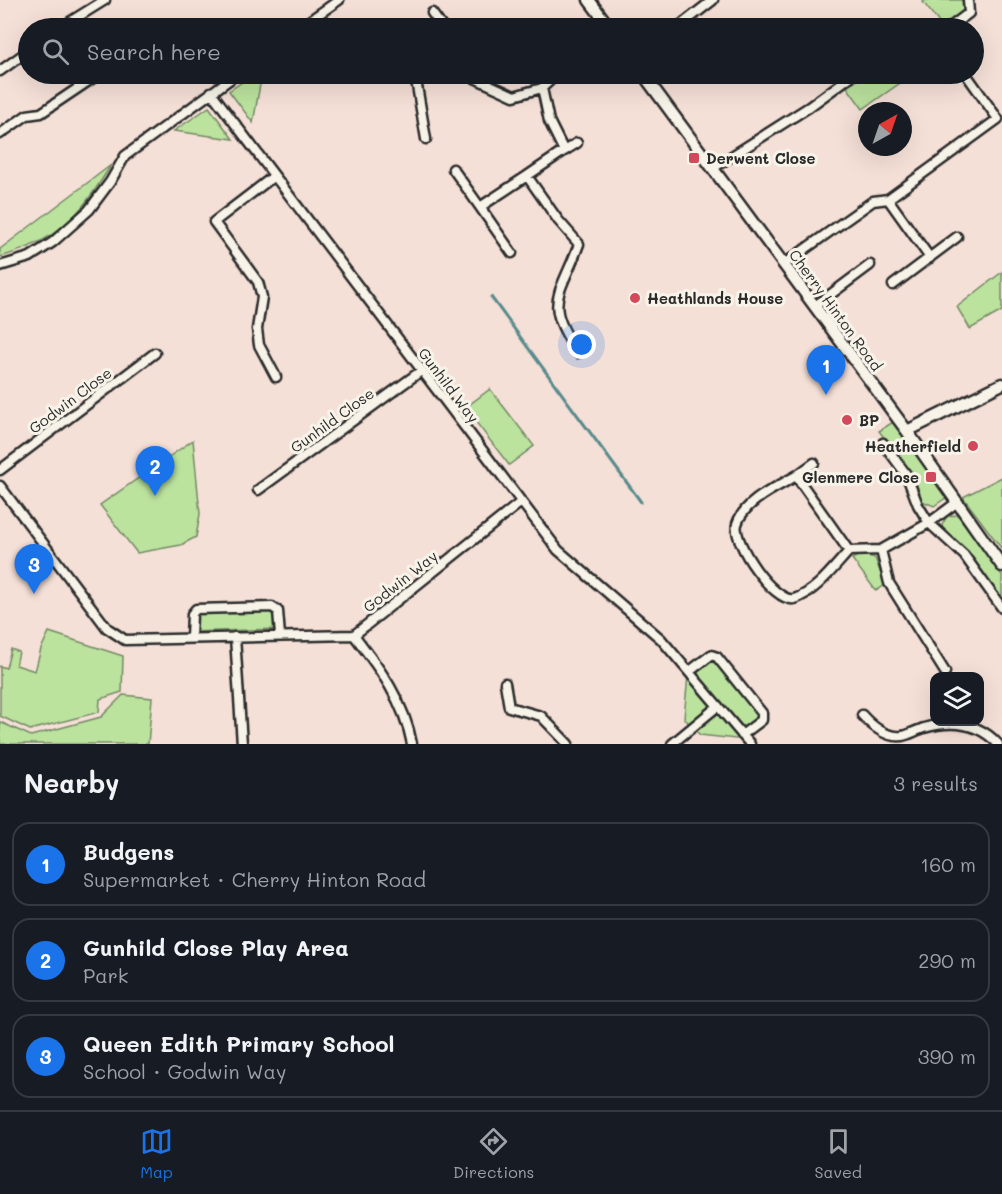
<!DOCTYPE html>
<html lang="en">
<head>
<meta charset="utf-8">
<style>
	:root { --surface:#171b24; --page:#242831; --text:#f1f3f6; --muted:#9ea1a6; --line:#363941; --accent:#1a73e8 }
	body { margin:0; font-family:Mali,sans-serif; background:var(--page); color:var(--text) }
	.controls { position:absolute; right:18px; bottom:18px; display:grid; overflow:hidden; border-radius:12px; box-shadow:0 6px 24px #0002 }
	.controls button { width:54px; height:54px; display:grid; place-items:center; padding:0; border:0; border-bottom:2px solid var(--line); background:var(--surface); color:var(--text); font:30px sans-serif }
	.compass { position:absolute; left:858px; top:102px; width:54px; height:54px; border-radius:50%; background:var(--surface); box-shadow:0 6px 24px #0002; rotate:40deg }
	.you { position:absolute; left:582px; top:345px; width:21px; height:21px; margin:-15px; border:4px solid #fff; border-radius:50%; background:#1a73e8; box-shadow:0 0 0 9px #1a73e833 }
	.badge { display:grid; place-items:center; width:39px; height:39px; border-radius:50%; background:var(--accent); color:#fff; font-size:20px; font-weight:700 }
	.pin { position:absolute; translate:-50% -50px; filter:drop-shadow(0 2px 3px #0008) }
	.pin::after { content:''; position:absolute; top:32px; width:21px; height:18px; background:inherit; clip-path:polygon(0 0,100% 0,50% 100%) }
	.list { margin:0; padding:0; list-style:none }
	h2 { display:flex; justify-content:space-between; align-items:center; height:78px; margin:0; padding:0 24px; font-size:26px }
	h2 small { font-size:20px; font-weight:400; color:var(--muted) }
	.list li { display:grid; grid-template-columns:39px 1fr auto; gap:18px; align-items:center; box-sizing:border-box; height:84px; margin:0 12px 12px; padding:0 12px; border:2px solid var(--line); border-radius:18px }
	.list b { display:block; font-size:22px; white-space:nowrap }
	.list p { margin:0; font-size:20px; white-space:nowrap; color:var(--muted) }
	.list em { font-size:20px; font-style:normal; color:var(--muted) }
	.icon { flex:none; width:33px; height:33px; fill:none; stroke:currentColor; stroke-width:2; stroke-linecap:round; stroke-linejoin:round }
	.map { position:relative; flex:none; width:1002px; height:744px; overflow:hidden }
	.search { position:absolute; background:var(--surface); box-shadow:0 6px 24px #0002; left:18px; right:18px; top:18px; height:66px; display:flex; align-items:center; gap:15px; box-sizing:border-box; padding:0 21px; border-radius:33px; color:var(--muted); font-size:22px }
	.sheet { height:366px; background:var(--surface) }
	nav { display:flex; justify-content:space-around; align-items:center; box-sizing:border-box; height:84px; border-top:2px solid var(--line); background:var(--surface); font-size:16px; color:var(--muted) }
	nav a { display:grid; justify-items:center; gap:3px }
	nav .on { color:var(--accent) }
	.map>svg:first-child { display:block }
	.green { fill:#bbe39e; stroke:#738764; stroke-width:1.5 }
	.lines { fill:none; stroke-linecap:round; stroke-linejoin:round }
	.stream { stroke:#598a8d; stroke-width:3 }
	.minor-casing { stroke:#2b2b2b; stroke-width:13 }
	.tertiary-casing { stroke:#2b2b2b; stroke-width:15 }
	.minor { stroke:#f7f3e8; stroke-width:8 }
	.tertiary { stroke:#f7f3e8; stroke-width:10 }
	.poi-dot { fill:#d1495b; stroke:#f7f3e8; stroke-width:2 }
	.labels { text-anchor:middle; dominant-baseline:central; stroke-width:6; stroke-linejoin:round; paint-order:stroke }
	.poi-label { font-size:15px; font-weight:bold; fill:#2b2b2b; stroke:#f7f3e8; text-anchor:start }
	.street-label { font-size:15px; fill:#2b2b2b; stroke:#f7f3e8 }
</style>
</head>
<body>
<div class="map">
<svg width="1002" height="744" viewBox="0 0 1002 744">
	<rect width="100%" height="100%" fill="#f5e0d7"/>
	<filter id="ink" filterUnits="userSpaceOnUse"><feTurbulence type="fractalNoise" baseFrequency=".0167" numOctaves="2"/><feDisplacementMap in="SourceGraphic" scale="12" xChannelSelector="R" yChannelSelector="G"/><feConvolveMatrix kernelMatrix="1 2 1 2 8 2 1 2 1" color-interpolation-filters="sRGB"/></filter>
	<g filter="url(#ink)">
		<path class="green" d="M926 0H962L965 13 943 28 923 2Z
			M254 74H262L253 123 229 91Z
			M866 74H913L863 109 847 87Z
			M209 107 233 139 174 131Z
			M111 165C81 215 58 241 0 257V249Z
			M1002 272V311L970 329 957 307Z
			M490 389 534 446 509 465 465 408Z
			M893 422 947 497 934 506 922 501 914 476 879 431Z
			M193 440 200 514 196 537 181 545 137 553 100 505Z
			M1002 477V549L963 497Z
			M958 515 1002 575V606L944 535 942 525 947 516Z
			M861 554 875 558 885 585 876 591 852 559Z
			M271 607 278 612 280 629 190 632 197 609Z
			M49 632 123 656 122 692 100 699 99 712 30 730 0 716V666L6 668 11 649 19 652 16 665 35 671 41 649Z
			M710 655 762 714V720L736 739 700 735 684 718 688 675Z
			M123 695 152 698 148 744H0V722L31 736 101 717Z"/>
		<g class="lines">
			<path class="stream" d="M491 297 641 502"/>
			<defs>
				<path id="minor" d="M432 13 443 28
					M60 28 105 0
					M299 28 339 0
					M677 28 713 0
					M949 28 969 13 968 0
					M0 71 28 51
					M415 74 426 139
					M466 74 514 96 542 88 557 74
					M392 77 414 74
					M542 88 549 121 564 151 527 176 558 220 579 244C560 297 542 301 578 353
					M211 92 558 550 661 639 750 744
					M0 134 27 115 41 113 99 74
					M564 151 577 143
					M713 168 809 107 854 74
					M453 169 480 207
					M274 176 214 222 258 282 262 297 257 329 259 345 276 377
					M888 199 930 258
					M512 253 480 207 527 176
					M784 264 873 201 888 199 998 119 966 74
					M0 266 30 257 53 242 89 210 110 182 125 156 237 74
					M893 285 957 237
					M815 306 870 265
					M883 443 906 474 918 505 929 523 964 555 1002 608
					M0 470 155 353
					M796 476 814 463
					M0 486 107 628 125 640 354 635 521 502
					M258 490 421 371
					M881 550 889 583 945 672
					M849 551 796 476C777 487 744 501 737 524 732 542 774 603 794 599 815 593 835 566 849 551L881 550 929 523 956 503
					M354 635C380 669 404 701 412 744
					M235 637 242 744
					M191 638 192 614 196 609 272 607 278 611 280 636
					M690 671 711 655 717 657 762 713V720L742 735
					M505 683 509 707 541 716 568 744
					M862 715C871 725 886 738 902 736 909 735 917 730 924 728 952 720 978 722 998 744
					M672 744 718 706"/>
				<path id="tertiary" d="M589 0 610 28
					M643 74 907 431 1002 566
					M907 431 1002 384"/>
			</defs>
			<use href="#minor" class="minor-casing"/>
			<use href="#tertiary" class="tertiary-casing"/>
			<use href="#minor" class="minor"/>
			<use href="#tertiary" class="tertiary"/>
		</g>
	</g>
	<g class="poi-dot">
		<rect x="688" y="152" width="12" height="12" rx="3"/>
		<circle cx="635" cy="298" r="6"/>
		<circle cx="847" cy="420" r="6"/>
		<circle cx="973" cy="446" r="6"/>
		<rect x="925" y="471" width="12" height="12" rx="3"/>
	</g>
	<g class="labels">
		<g class="poi-label">
			<text x="706" y="158">Derwent Close</text>
			<text x="647" y="298">Heathlands House</text>
			<text x="859" y="420">BP</text>
			<text x="961" y="446" text-anchor="end">Heatherfield</text>
			<text x="919" y="477" text-anchor="end">Glenmere Close</text>
		</g>
		<g class="street-label">
			<text transform="translate(836 310) rotate(54)">Cherry Hinton Road</text>
			<text transform="translate(449 385) rotate(53)">Gunhild Way</text>
			<text transform="translate(70 400) rotate(-37)">Godwin Close</text>
			<text transform="translate(332 420) rotate(-36)">Gunhild Close</text>
			<text transform="translate(400 581) rotate(-38)">Godwin Way</text>
		</g>
	</g>
</svg>
<div class="controls">
<button><svg class="icon" aria-label="layers" viewBox="0 0 24 24"><path d="M12 4l9 5-9 5-9-5zM3 14l9 5 9-5"/></svg></button>
</div>
<svg class="compass" viewBox="-18 -18 36 36"><path d="M0-13l5 13h-10z" fill="#e53935"/><path d="M0 13l5-13h-10z" fill="#9ea1a6"/></svg>
<div class="you"></div>
<div class="pin badge" style="left:826px;top:395px">1</div>
<div class="pin badge" style="left:155px;top:496px">2</div>
<div class="pin badge" style="left:34px;top:594px">3</div>
<div class="search"><svg class="icon" aria-label="search" viewBox="0 0 24 24"><circle cx="10" cy="10" r="6"/><path d="M15 15l6 6"/></svg>Search here</div>
</div>
<section class="sheet">
<h2>Nearby<small>3 results</small></h2>
<ul class="list">
<li><span class="badge">1</span><div><b>Budgens</b><p>Supermarket · Cherry Hinton Road</p></div><em>160 m</em></li>
<li><span class="badge">2</span><div><b>Gunhild Close Play Area</b><p>Park</p></div><em>290 m</em></li>
<li><span class="badge">3</span><div><b>Queen Edith Primary School</b><p>School · Godwin Way</p></div><em>390 m</em></li>
</ul>
</section>
<nav>
<a class="on"><svg class="icon" aria-label="map" viewBox="0 0 24 24"><path d="M3 6l6-2 6 2 6-2v14l-6 2-6-2-6 2zM9 4v14M15 6v14"/></svg>Map</a>
<a><svg class="icon" aria-label="directions" viewBox="0 0 24 24"><path d="M12 3l9 9-9 9-9-9zM9 14v-3h6M13 9l2 2-2 2"/></svg>Directions</a>
<a><svg class="icon" aria-label="saved" viewBox="0 0 24 24"><path d="M7 4h10v16l-5-4-5 4z"/></svg>Saved</a>
</nav>
</body>
</html>
